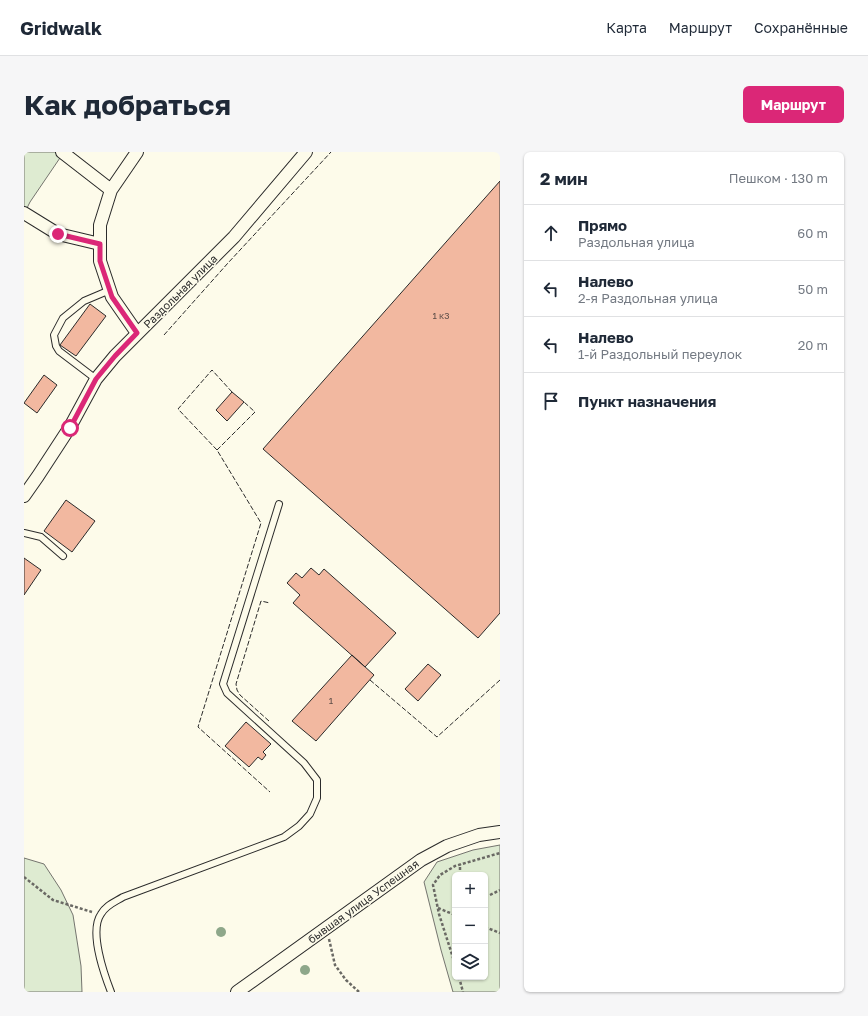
<!DOCTYPE html>
<html lang="ru">
<head>
<meta charset="utf-8">
<style>
	:root { --surface:#fff; --page:#f6f6f7; --text:#1f2937; --muted:#747a83; --line:#e0e1e3; --accent:#db2777 }
	body { margin:0; font-family:"Golos Text",sans-serif; background:var(--page); color:var(--text) }
	.controls { position:absolute; right:12px; bottom:12px; display:grid; overflow:hidden; border-radius:6px; box-shadow:0 1px 3px #0004 }
	.controls button { width:36px; height:36px; display:grid; place-items:center; padding:0; border:0; border-bottom:1px solid var(--line); background:var(--surface); color:var(--text); font:20px sans-serif }
	.stop { position:absolute; width:12px; height:12px; margin:-9px; border:3px solid #db2777; border-radius:50%; background:#fff }
	.stop.end { background:#db2777; border-color:#fff; box-shadow:0 1px 4px #0008 }
	.list { margin:0; padding:0; list-style:none }
	h2 { display:flex; justify-content:space-between; align-items:center; height:52px; margin:0; padding:0 16px; font-size:17px }
	h2 small { font-size:13px; font-weight:400; color:var(--muted) }
	.list li { display:grid; grid-template-columns:26px 1fr auto; gap:12px; align-items:center; box-sizing:border-box; height:56px; padding:0 16px; border-top:1px solid var(--line) }
	.list b { display:block; font-size:15px; white-space:nowrap }
	.list p { margin:0; font-size:13px; white-space:nowrap; color:var(--muted) }
	.list em { font-size:13px; font-style:normal; color:var(--muted) }
	.icon { flex:none; width:22px; height:22px; fill:none; stroke:currentColor; stroke-width:2; stroke-linecap:round; stroke-linejoin:round }
	.map { position:relative; flex:none; width:476px; height:840px; overflow:hidden; border-radius:6px }
	header { display:flex; align-items:center; gap:24px; box-sizing:border-box; height:56px; padding:0 20px; background:var(--surface); border-bottom:1px solid var(--line) }
	header strong { font-size:19px }
	nav { display:flex; gap:22px; margin-inline-start:auto; font-size:14px }
	.intro { display:flex; align-items:center; justify-content:space-between; box-sizing:border-box; height:96px; padding:0 24px }
	h1 { margin:0; font-size:28px }
	.button { padding:10px 18px; border-radius:6px; background:var(--accent); color:#fff; font-size:14px; font-weight:700 }
	main { display:flex; gap:24px; padding:0 24px }
	aside { flex:1; background:var(--surface); border-radius:6px; box-shadow:0 1px 3px #0004 }
	.map>svg:first-child { display:block }
	.green { fill:#deebd1; stroke:#74746e; fill-rule:evenodd }
	.building { fill:#f2b8a0; stroke:#2b2b2b }
	.lines { fill:none; stroke-linecap:round; stroke-linejoin:round }
	.lane-casing { stroke:#2b2b2b; stroke-width:8 }
	.street-casing { stroke:#2b2b2b; stroke-width:14 }
	.path { stroke:#6a6964; stroke-width:2.5; stroke-dasharray:3 2; stroke-linecap:butt }
	.lane { stroke:#fdfbea; stroke-width:6 }
	.street { stroke:#fdfbea; stroke-width:12 }
	.fence { stroke:#2b2b2b; stroke-width:1; stroke-dasharray:5 2; stroke-linecap:butt }
	.tree { fill:#8ea78a }
	.route { stroke:#db2777; stroke-width:5 }
	.labels { text-anchor:middle; dominant-baseline:central; stroke-width:3; stroke-linejoin:round; paint-order:stroke }
	.number-label { font-size:9px; fill:#5d4e48 }
	.street-label { font-size:11px; fill:#2b2b2b; stroke:#fdfbea }
</style>
</head>
<body>
<header>
<strong>Gridwalk</strong>
<nav><a>Карта</a><a>Маршрут</a><a>Сохранённые</a></nav>
</header>
<div class="intro"><h1>Как добраться</h1><a class="button">Маршрут</a></div>
<main>
<div class="map">
<svg width="476" height="840" viewBox="0 0 476 840">
	<rect width="100%" height="100%" fill="#fdfbea"/>
	<path class="green" d="M0 0H40L6 50 0 62Z
		M476 693V840H429L417 798 400 730 413 710 449 698ZM431 723H461V825H431Z
		M0 706 20 712 37 738 49 763 57 814 58 840H0Z"/>
	<path class="building" d="M476 29V461L454 486 239 297Z
		M66 152 82 164 52 204 36 193Z
		M20 223 33 233 13 261 0 251Z
		M208 240 220 250 203 269 192 258Z
		M42 348 71 369 48 400 20 379Z
		M0 406 17 418 0 443Z
		M287 416 295 423 300 417 372 481 341 515 269 451 276 443 263 431 272 421 278 426Z
		M328 503 350 523 292 589 268 569Z
		M404 512 417 523 394 549 381 537Z
		M222 570 247 592 239 600 242 603 238 608 234 605 225 615 201 594Z"/>
	<g class="lines">
		<defs>
			<path id="lane" d="M72 227 35 199 32 194 30 183 39 166 60 149 86 138
				M0 381 17 385 39 404
				M87 840C80 822 65 779 77 762 82 753 91 750 99 745L260 685 275 674 286 662 293 646V628L280 611 203 541 199 532 255 352"/>
			<path id="street" d="M38 0 87 38
				M113 0 87 38 76 73V109L88 145 113 181
				M0 61 34 82 76 92
				M0 344 14 324 46 275 72 227 91 204 210 85 282 0
				M213 840 397 708 423 694 455 683 476 680"/>
		</defs>
		<use href="#lane" class="lane-casing"/>
		<use href="#street" class="street-casing"/>
		<path class="path" d="M436 723V712
			M0 725 29 748 68 760
			M461 743H466L476 738
			M414 756 431 763
			M461 775 476 781
			M305 787 311 813 322 828 335 840
			M431 812 415 762 409 733 416 723 431 714 476 701
			M435 825 439 840"/>
		<use href="#lane" class="lane"/>
		<use href="#street" class="street"/>
		<path class="fence" d="M140 183 204 111 307 0
			M208 240 188 218 154 257 193 298 237 371 174 575 246 640
			M193 298 231 260 220 250
			M346 528 413 585 476 528
			M245 569 216 543 213 538 212 532 237 449 246 451"/>
	</g>
	<g class="tree">
		<circle cx="197" cy="780" r="5"/>
		<circle cx="281" cy="818" r="5"/>
	</g>
	<g class="lines">
		<path class="route" d="M34 82 76 92V109L88 145 113 181 91 204 72 227 46 276"/>
	</g>
	<g class="labels">
		<g class="number-label">
			<text x="417" y="163">1 к3</text>
			<text x="307" y="548">1</text>
		</g>
		<g class="street-label">
			<text transform="translate(156 139) rotate(-45)">Раздольная улица</text>
			<text transform="translate(339 749) rotate(-36)">бывшая улица Успешная</text>
		</g>
	</g>
</svg>
<div class="controls">
<button>+</button>
<button>−</button>
<button><svg class="icon" aria-label="layers" viewBox="0 0 24 24"><path d="M12 4l9 5-9 5-9-5zM3 14l9 5 9-5"/></svg></button>
</div>
<div class="stop" style="left:46px;top:276px"></div>
<div class="stop end" style="left:34px;top:82px"></div>
</div>
<aside>
<h2>2 мин<small>Пешком · 130 m</small></h2>
<ul class="list">
<li><svg class="icon" aria-label="ahead" viewBox="0 0 24 24"><path d="M12 20V5M6 11l6-6 6 6"/></svg><div><b>Прямо</b><p>Раздольная улица</p></div><em>60 m</em></li>
<li><svg class="icon" aria-label="left" viewBox="0 0 24 24"><path d="M17 20v-9H6M10 6l-5 5 5 5"/></svg><div><b>Налево</b><p>2-я Раздольная улица</p></div><em>50 m</em></li>
<li><svg class="icon" aria-label="left" viewBox="0 0 24 24"><path d="M17 20v-9H6M10 6l-5 5 5 5"/></svg><div><b>Налево</b><p>1-й Раздольный переулок</p></div><em>20 m</em></li>
<li><svg class="icon" aria-label="arrive" viewBox="0 0 24 24"><path d="M6 21V4h12l-3 4 3 4H6"/></svg><div><b>Пункт назначения</b></div></li>
</ul>
</aside>
</main>
</body>
</html>
